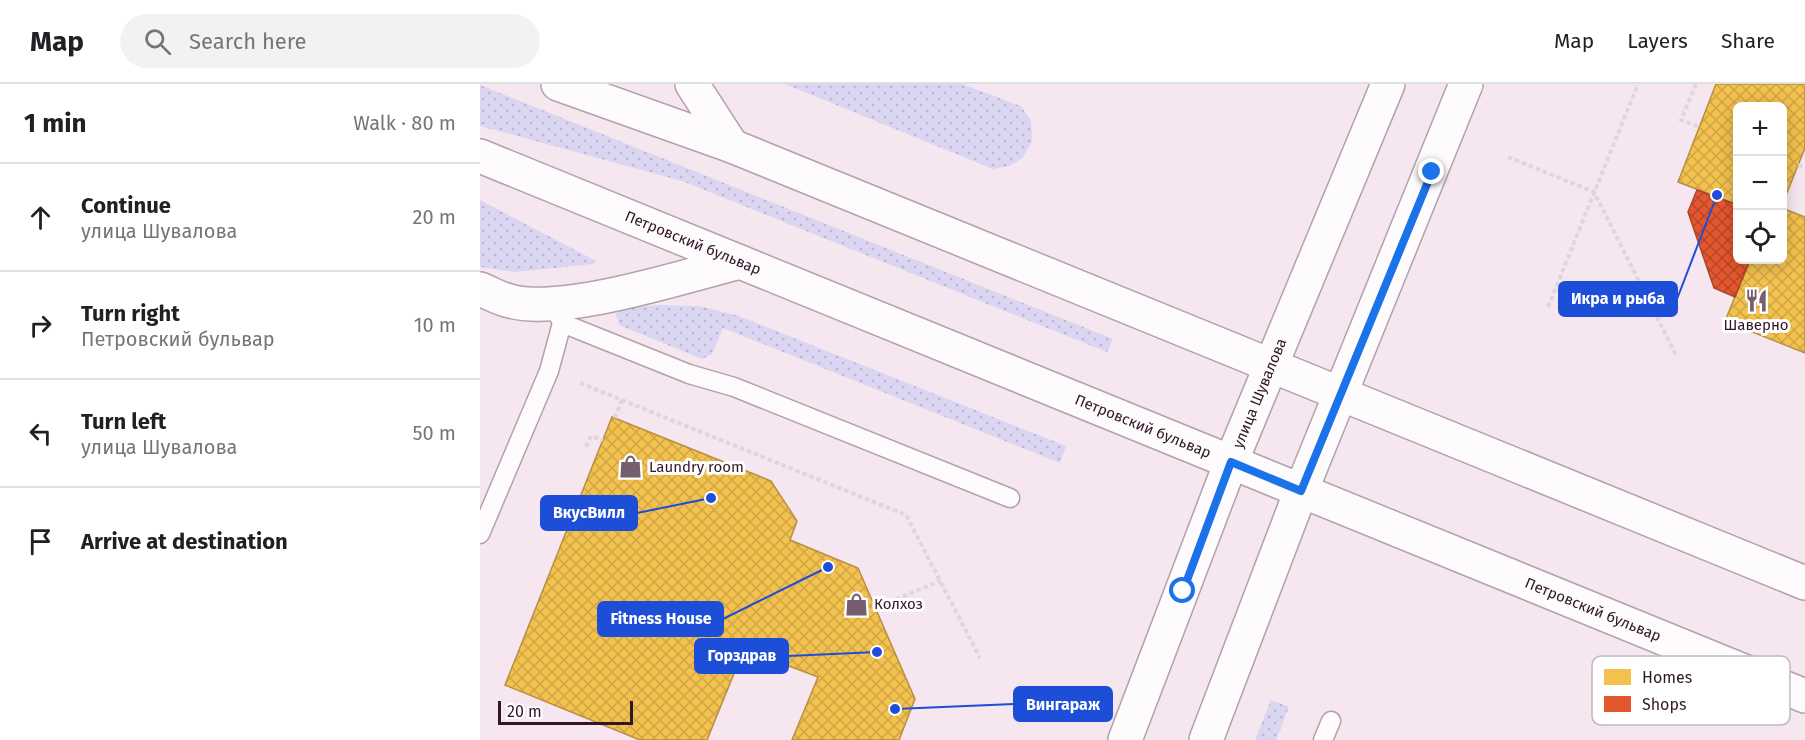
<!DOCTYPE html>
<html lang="en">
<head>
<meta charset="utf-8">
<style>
	:root { --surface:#fff; --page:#f2f2f2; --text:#202124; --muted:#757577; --line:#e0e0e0 }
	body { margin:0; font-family:"Fira Sans",sans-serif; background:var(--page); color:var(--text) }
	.controls { position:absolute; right:18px; top:18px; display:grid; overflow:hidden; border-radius:9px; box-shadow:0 3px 15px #0003 }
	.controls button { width:54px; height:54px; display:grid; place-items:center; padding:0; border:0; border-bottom:2px solid var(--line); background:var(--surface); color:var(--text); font:30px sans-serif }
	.scale { position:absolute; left:18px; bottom:15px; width:135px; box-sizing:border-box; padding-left:6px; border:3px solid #301628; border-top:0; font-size:16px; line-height:21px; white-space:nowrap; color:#301628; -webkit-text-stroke:4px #fff; paint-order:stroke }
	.stop { position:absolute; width:18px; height:18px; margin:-14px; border:4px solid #1a73e8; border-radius:50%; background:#fff }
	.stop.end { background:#1a73e8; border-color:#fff; box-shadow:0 2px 6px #0008 }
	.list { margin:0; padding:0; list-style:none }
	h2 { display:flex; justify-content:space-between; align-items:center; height:78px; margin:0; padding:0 24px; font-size:26px }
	h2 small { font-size:20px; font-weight:400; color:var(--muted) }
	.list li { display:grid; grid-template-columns:39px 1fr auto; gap:18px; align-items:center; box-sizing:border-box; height:108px; padding:0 24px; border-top:2px solid var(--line) }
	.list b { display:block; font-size:22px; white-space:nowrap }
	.list p { margin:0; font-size:20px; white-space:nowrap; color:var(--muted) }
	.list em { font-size:20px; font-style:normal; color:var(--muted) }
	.icon { flex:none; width:33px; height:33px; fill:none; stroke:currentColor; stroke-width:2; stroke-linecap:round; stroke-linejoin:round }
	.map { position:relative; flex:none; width:1325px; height:656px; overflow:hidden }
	header { display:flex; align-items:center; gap:36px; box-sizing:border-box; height:84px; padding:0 30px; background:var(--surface); border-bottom:2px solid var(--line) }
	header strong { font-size:28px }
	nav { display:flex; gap:33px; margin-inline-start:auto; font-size:21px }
	.search { width:420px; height:54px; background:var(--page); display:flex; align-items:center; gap:15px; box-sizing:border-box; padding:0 21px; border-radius:33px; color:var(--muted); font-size:22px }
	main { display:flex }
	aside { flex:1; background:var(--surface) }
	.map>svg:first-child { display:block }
	.grass { fill:url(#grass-dots) }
	.homes { fill:url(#homes-cross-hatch); stroke:#b88e43; stroke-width:1.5 }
	.shops { fill:url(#shops-cross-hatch); stroke:#ae442c; stroke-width:1.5 }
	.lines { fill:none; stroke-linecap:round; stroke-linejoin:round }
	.lane-casing { stroke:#b3a0ad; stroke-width:21 }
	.street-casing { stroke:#b3a0ad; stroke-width:36 }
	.secondary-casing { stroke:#b3a0ad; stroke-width:36 }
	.path { stroke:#dcd7da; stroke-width:4; stroke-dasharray:4.5 3; stroke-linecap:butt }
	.lane { stroke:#fefbfd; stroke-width:18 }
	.street { stroke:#fefbfd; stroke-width:33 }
	.secondary { stroke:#fefbfd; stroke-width:33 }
	.route { stroke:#1a73e8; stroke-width:8 }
	.labels { text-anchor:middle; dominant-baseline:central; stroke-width:6; stroke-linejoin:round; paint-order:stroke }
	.street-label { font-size:15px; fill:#301628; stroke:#fff }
	.poi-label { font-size:15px; fill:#301628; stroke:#fff; text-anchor:start }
	.key { fill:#fff; stroke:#c1b9be; stroke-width:1.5 }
	.key-label { font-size:16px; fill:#301628 }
	.leader { fill:none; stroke:#1d4ed8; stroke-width:2 }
	.callout-dot { fill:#1d4ed8; stroke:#fff; stroke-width:2 }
	.callout { fill:#1d4ed8; stroke:#1d4ed8; stroke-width:2 }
	.callout-label { font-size:16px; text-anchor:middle; font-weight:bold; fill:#fff }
</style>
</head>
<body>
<header>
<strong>Map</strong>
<div class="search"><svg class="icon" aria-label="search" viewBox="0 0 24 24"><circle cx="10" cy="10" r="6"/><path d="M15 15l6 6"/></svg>Search here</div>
<nav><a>Map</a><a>Layers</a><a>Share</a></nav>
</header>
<main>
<aside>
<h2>1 min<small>Walk · 80 m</small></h2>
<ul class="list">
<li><svg class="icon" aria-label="ahead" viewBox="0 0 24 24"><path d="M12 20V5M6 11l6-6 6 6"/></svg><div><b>Continue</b><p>улица Шувалова</p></div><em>20 m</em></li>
<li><svg class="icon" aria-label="right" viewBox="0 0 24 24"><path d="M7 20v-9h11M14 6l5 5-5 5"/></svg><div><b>Turn right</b><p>Петровский бульвар</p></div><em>10 m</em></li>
<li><svg class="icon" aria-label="left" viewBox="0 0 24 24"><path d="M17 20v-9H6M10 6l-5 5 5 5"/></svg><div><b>Turn left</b><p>улица Шувалова</p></div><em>50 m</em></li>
<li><svg class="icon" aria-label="arrive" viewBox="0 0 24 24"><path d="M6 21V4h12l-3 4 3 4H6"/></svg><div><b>Arrive at destination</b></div></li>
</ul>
</aside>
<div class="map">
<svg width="1325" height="656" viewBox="0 0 1325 656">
	<defs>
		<pattern id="grass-dots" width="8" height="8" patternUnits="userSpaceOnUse" patternTransform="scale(1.5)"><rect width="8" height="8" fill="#dad6f2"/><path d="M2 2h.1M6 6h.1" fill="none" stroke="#bbb7d0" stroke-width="1.8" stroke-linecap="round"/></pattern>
		<pattern id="homes-cross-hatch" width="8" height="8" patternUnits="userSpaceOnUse" patternTransform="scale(1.5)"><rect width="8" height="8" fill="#f2c14e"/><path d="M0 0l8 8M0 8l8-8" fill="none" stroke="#d0a544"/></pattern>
		<pattern id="shops-cross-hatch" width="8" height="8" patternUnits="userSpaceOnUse" patternTransform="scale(1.5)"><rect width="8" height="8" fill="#e4572e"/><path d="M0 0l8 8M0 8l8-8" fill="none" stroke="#b94727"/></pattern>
	</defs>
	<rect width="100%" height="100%" fill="#f6e6f0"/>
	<path class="grass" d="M305 0H482L541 22 551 37 552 58 542 74 530 82 513 85Z
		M0 1 633 255 627 268 202 97 0 42Z
		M0 116 116 177 113 180 36 188 0 183Z
		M178 221 219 222 256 231 586 362 580 379 243 244 232 270 222 275 139 241 136 230 142 225Z
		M791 616 809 623 796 656H775Z"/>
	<path class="homes" d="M1236 0H1325V64L1302 121V22H1258V121L1198 98Z
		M1302 124 1325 133V269L1245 237 1270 176H1302Z
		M132 333 291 397 317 437 310 456 378 484 435 615 419 656H312L338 593 264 565 227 656H160L25 601Z"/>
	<path class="shops" d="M1217 106 1258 121V176H1270L1255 213 1234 204 1208 128Z"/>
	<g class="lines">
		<defs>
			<path id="lane" d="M82 239 209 290 254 303 530 414
				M0 450 69 287 82 239 77 228
				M843 656 851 637"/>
			<g id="street">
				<path d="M78 0 252 62 1325 499"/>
				<path d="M212 0 252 62"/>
				<path id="s1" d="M0 72 1325 612"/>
				<path d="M0 205C10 209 20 215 30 217 82 232 205 192 260 178"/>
			</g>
			<g id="secondary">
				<path id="s2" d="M645 656 751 378 908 0"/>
				<path d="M726 656 821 407 986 0"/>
			</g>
		</defs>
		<use href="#lane" class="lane-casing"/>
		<use href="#street" class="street-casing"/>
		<use href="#secondary" class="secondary-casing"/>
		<path class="path" d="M1216 0 1201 36 1219 43
			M1028 73 1114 108 1197 273
			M1318 81 1325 83
			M1068 223 1158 0
			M100 299 426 431 500 574
			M135 334 142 315
			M106 363 111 352 123 356
			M395 524 460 497"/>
		<use href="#lane" class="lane"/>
		<use href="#street" class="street"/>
		<use href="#secondary" class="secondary"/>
	</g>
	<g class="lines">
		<path class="route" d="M703 507 751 378 821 407 952 88"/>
	</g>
	<defs>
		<symbol id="restaurant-bare" viewBox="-9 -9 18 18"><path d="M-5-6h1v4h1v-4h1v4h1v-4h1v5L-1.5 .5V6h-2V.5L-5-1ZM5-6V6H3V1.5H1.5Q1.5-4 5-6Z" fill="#755f6e" stroke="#fff" stroke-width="2.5" paint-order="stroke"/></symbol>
		<symbol id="shop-bare" viewBox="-9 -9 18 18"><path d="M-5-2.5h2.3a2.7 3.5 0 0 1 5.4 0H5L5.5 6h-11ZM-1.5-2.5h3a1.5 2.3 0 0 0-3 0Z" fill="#755f6e" stroke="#fff" stroke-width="2.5" paint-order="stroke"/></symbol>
	</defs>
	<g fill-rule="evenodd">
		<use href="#restaurant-bare" x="1260" y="200" width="33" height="33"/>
		<use href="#shop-bare" x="134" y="366" width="33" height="33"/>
		<use href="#shop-bare" x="360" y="504" width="33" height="33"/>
	</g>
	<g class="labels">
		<g class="street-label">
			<text stroke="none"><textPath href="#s1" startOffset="230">Петровский бульвар</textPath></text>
			<text stroke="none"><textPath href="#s2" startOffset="372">улица Шувалова</textPath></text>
			<text stroke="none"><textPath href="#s1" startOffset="716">Петровский бульвар</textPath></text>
			<text stroke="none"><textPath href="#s1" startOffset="1202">Петровский бульвар</textPath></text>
		</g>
		<g class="poi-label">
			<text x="1276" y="241" text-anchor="middle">Шаверно</text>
			<text x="169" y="383">Laundry room</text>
			<text x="394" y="520">Колхоз</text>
		</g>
	</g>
	<rect x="1112" y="572" width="198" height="69" rx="9" class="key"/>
	<rect x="1124" y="585" width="27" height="16" fill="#f2c14e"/>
	<rect x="1124" y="612" width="27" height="16" fill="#e4572e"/>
	<g class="key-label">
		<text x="1162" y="599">Homes</text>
		<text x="1162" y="626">Shops</text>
	</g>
	<path class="leader" d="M1237 111L1197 215M231 414L157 429M348 483L243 535M397 568L308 572M415 625L534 620"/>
	<g class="callout-dot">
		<circle cx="1237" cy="111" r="6"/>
		<circle cx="231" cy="414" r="6"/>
		<circle cx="348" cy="483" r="6"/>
		<circle cx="397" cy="568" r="6"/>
		<circle cx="415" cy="625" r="6"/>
	</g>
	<g class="callout">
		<rect x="1079" y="198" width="118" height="34" rx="6"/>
		<rect x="61" y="412" width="96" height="34" rx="6"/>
		<rect x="118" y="518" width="125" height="34" rx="6"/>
		<rect x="215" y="555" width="93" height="34" rx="6"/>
		<rect x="534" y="603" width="98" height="34" rx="6"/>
	</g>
	<g class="callout-label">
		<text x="1138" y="220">Икра и рыба</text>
		<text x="109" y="434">ВкусВилл</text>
		<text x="181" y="540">Fitness House</text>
		<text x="262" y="577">Горздрав</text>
		<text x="583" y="626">Вингараж</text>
	</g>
</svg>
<div class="controls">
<button>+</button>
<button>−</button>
<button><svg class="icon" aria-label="locate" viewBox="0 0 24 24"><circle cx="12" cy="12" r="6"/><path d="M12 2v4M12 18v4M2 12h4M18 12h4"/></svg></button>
</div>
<div class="scale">20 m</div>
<div class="stop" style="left:703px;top:507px"></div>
<div class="stop end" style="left:952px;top:88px"></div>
</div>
</main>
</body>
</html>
